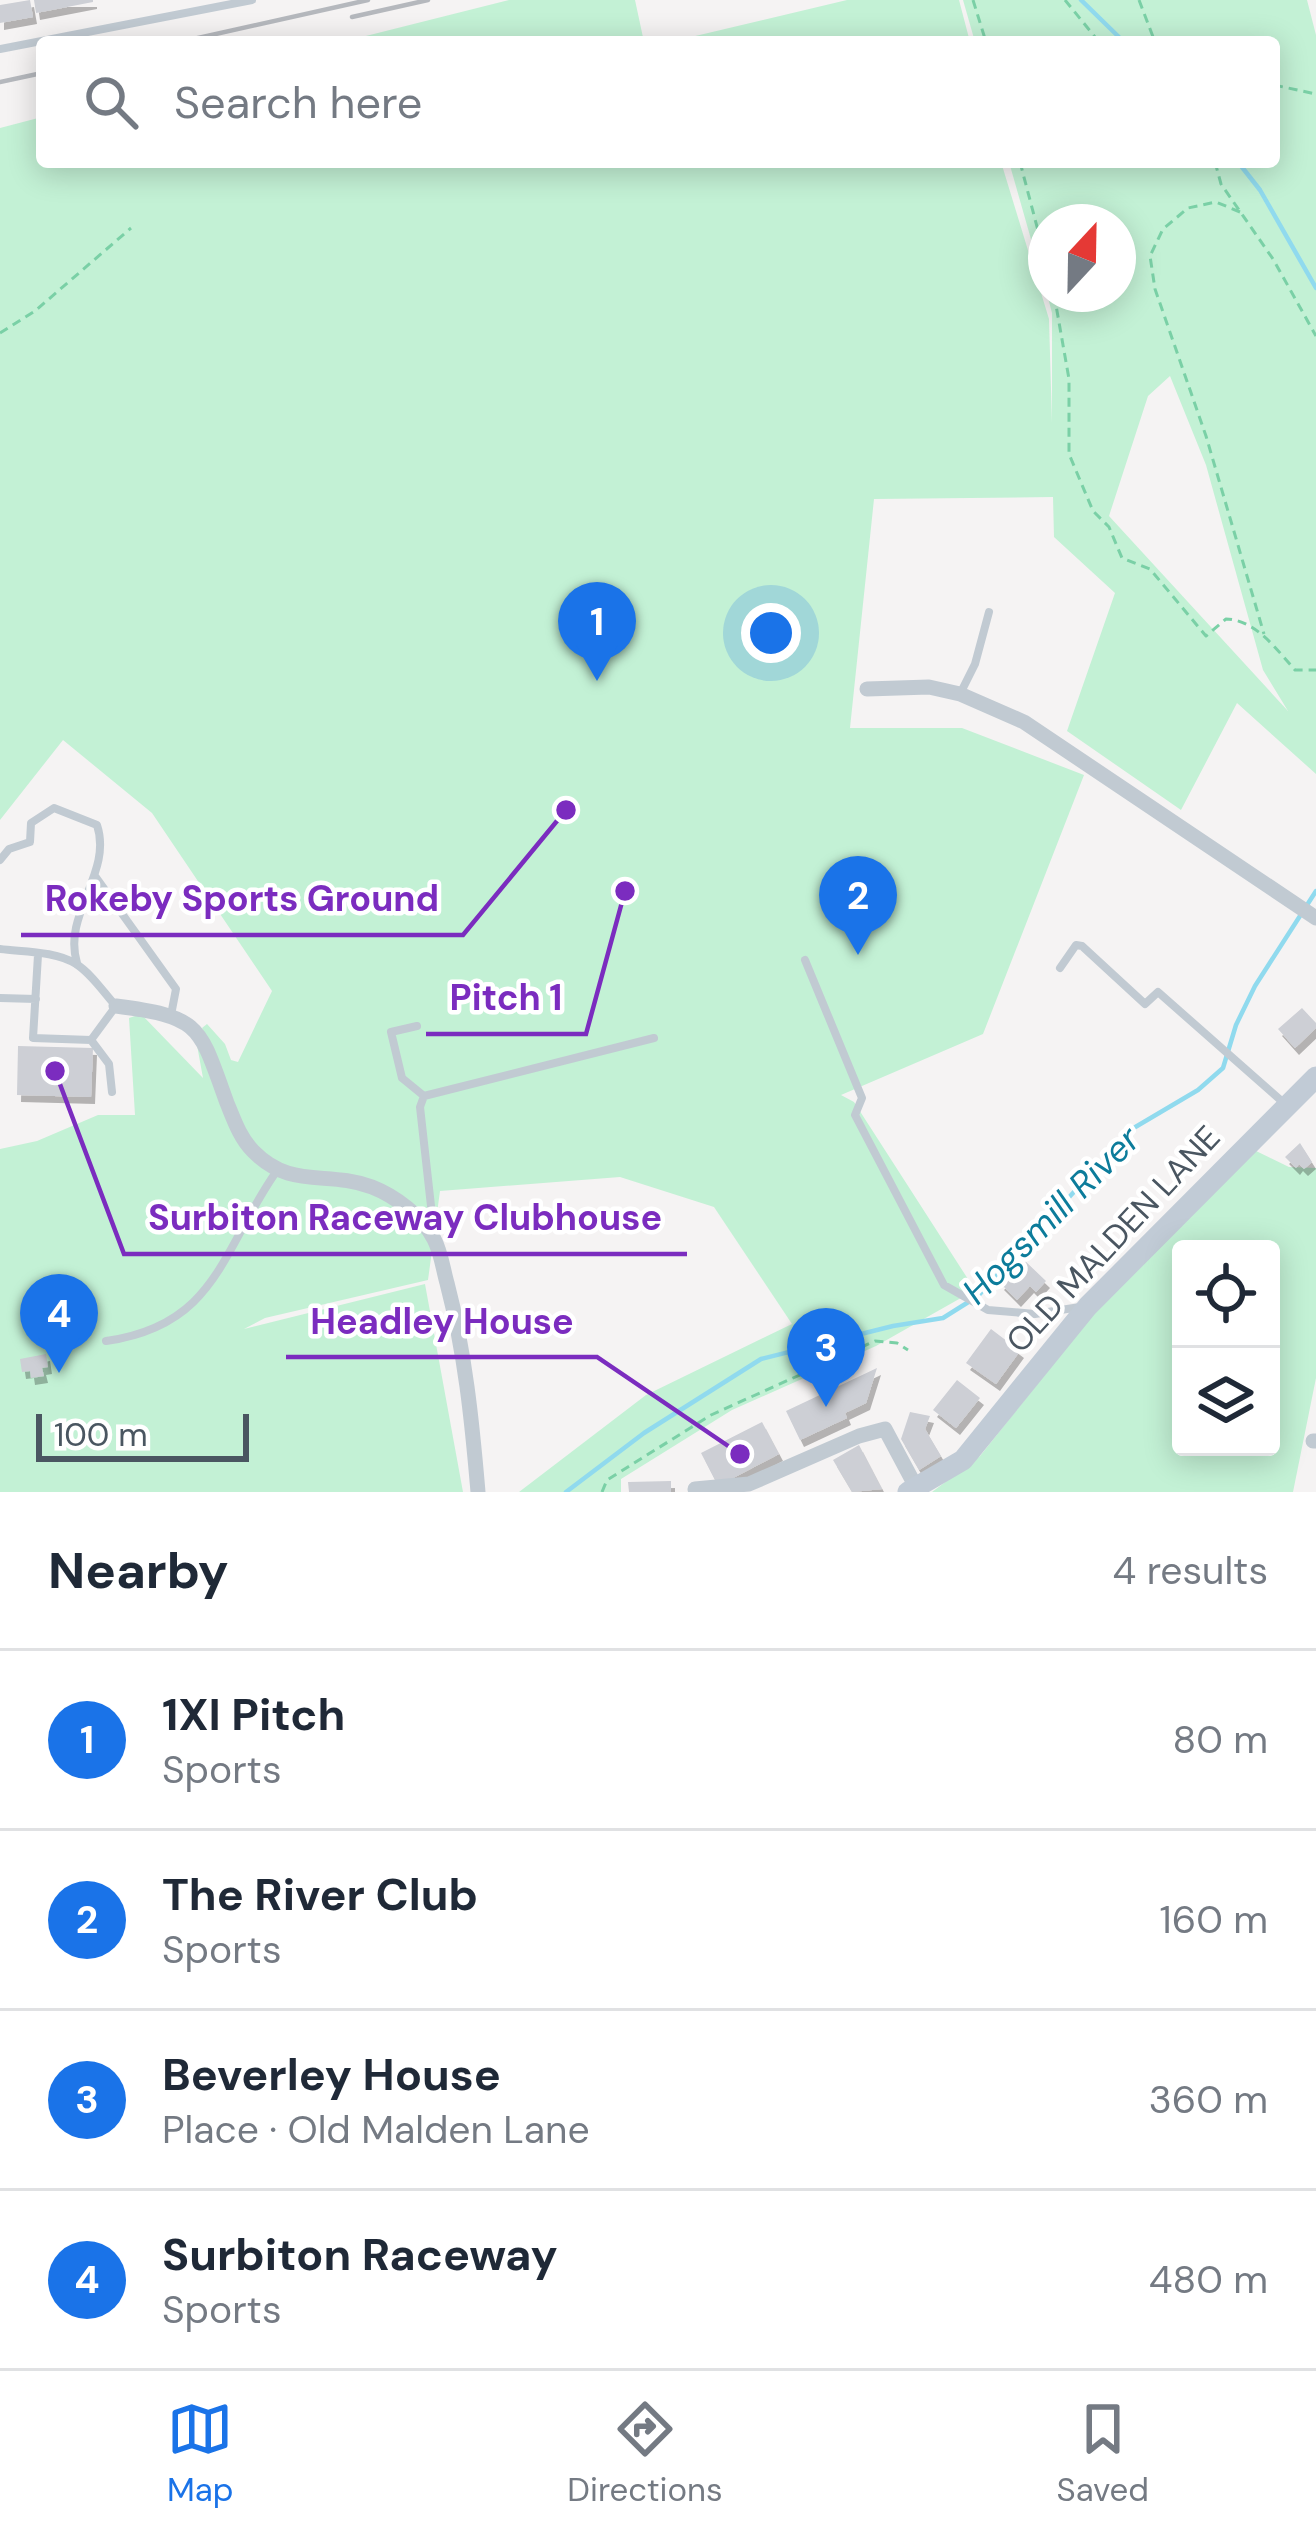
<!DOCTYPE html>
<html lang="en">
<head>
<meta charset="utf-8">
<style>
	:root { --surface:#fff; --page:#f6f6f7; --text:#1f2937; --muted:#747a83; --line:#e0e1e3; --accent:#1a73e8 }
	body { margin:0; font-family:"DM Sans",sans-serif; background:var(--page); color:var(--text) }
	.controls { position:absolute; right:36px; bottom:36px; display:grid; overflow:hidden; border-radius:12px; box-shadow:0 6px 30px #0003 }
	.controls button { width:108px; height:108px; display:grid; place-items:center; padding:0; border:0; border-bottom:3px solid var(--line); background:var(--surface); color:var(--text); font:60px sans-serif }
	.compass { position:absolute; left:1028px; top:204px; width:108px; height:108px; border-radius:50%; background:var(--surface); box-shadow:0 6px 30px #0003; rotate:22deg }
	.scale { position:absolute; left:36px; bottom:30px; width:213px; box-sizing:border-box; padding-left:12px; border:6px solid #4a5661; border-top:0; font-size:33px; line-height:42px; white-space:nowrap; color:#4a5661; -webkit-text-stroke:9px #fff; paint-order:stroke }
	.you { position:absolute; left:771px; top:633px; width:42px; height:42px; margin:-30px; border:9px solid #fff; border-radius:50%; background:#1a73e8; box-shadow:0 0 0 18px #1a73e833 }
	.badge { display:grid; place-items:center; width:78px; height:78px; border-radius:50%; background:var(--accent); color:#fff; font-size:39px; font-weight:700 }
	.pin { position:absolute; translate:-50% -99px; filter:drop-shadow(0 3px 6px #0008) }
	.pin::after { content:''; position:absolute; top:63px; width:42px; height:36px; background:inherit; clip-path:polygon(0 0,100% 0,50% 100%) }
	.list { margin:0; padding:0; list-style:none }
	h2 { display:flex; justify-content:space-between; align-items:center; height:156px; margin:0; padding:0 48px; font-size:51px }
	h2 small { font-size:39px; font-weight:400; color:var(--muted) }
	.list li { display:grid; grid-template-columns:78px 1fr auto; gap:36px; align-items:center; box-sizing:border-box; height:180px; padding:0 48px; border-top:3px solid var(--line) }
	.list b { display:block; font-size:45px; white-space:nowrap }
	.list p { margin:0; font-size:39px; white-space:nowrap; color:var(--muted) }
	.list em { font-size:39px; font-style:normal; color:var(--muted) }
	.icon { flex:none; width:66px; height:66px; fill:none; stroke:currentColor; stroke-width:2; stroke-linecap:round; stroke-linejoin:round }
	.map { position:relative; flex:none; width:1316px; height:1492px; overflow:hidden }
	.search { position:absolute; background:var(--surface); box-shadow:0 6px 30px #0003; left:36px; right:36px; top:36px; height:132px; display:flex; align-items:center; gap:30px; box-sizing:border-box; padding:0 42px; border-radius:12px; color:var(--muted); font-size:45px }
	.sheet { height:876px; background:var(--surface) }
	nav { display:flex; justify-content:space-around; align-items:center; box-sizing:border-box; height:168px; border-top:3px solid var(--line); background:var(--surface); font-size:33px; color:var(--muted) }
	nav a { display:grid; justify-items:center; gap:6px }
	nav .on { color:var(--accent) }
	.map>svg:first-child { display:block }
	.green { fill:#c3f1d5; fill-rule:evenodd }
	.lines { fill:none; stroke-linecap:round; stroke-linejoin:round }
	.stream { stroke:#90daee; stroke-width:4.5 }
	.building { fill:#cdcfd5; filter:url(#shadow) }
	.path { stroke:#7ad0a6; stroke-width:3; stroke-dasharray:9 6; stroke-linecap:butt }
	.service { stroke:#c1cad2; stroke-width:8 }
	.minor { stroke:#c1cad2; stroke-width:15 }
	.secondary { stroke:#c1cbd6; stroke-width:21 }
	.rail { stroke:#b5b8bd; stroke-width:4.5 }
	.labels { text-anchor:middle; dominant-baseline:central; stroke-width:9; stroke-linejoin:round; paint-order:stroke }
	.street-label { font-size:33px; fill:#4a5661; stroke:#fff }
	.water-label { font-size:36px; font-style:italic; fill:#0c7c9b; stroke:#fff }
	.leader { fill:none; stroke:#7b2cbf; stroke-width:4.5 }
	.callout-dot { fill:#7b2cbf; stroke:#fff; stroke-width:4.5 }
	.callout-label { font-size:36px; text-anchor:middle; font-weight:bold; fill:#7b2cbf; stroke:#fff; stroke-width:9; stroke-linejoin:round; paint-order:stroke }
</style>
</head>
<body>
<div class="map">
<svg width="1316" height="1492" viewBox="0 0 1316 1492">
	<defs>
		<filter id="shadow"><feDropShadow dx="4" dy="7" stdDeviation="0" flood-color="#0004"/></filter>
	</defs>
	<rect width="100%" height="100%" fill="#f5f3f3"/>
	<path class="green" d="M509 0H635L644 42H342Z
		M847 0H959L970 42H670Z
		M963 0H1307L1316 35V774L1237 703 1181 810 1067 731 1115 593 1054 537 1053 497 874 499 850 728H962L1084 775 983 1034 841 1095 854 1102 975 1290 876 1346 732 1410 621 1479V1492H519L646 1395 792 1324 714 1207 620 1177 440 1191 428 1280 265 1318 244 1329 425 1284 463 1492H0V1149L37 1141 98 1115H135L129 1018 141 1014 203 1078 197 1045 206 1036 202 1028 207 1024 225 1044 231 1060 238 1062 272 991 152 813 63 740 0 820V128L42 117V162H1001L1049 319 1052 423V313L1047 294H1118V222H1046V292L1009 162H1274V42H975ZM1170 376 1206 465 1263 670 1288 711 1109 516 1148 396Z
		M1252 1149 1289 1167 1316 1168V1378L1293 1492H932L980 1456 1132 1265ZM1181 1249H1271V1447H1181Z"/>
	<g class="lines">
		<path class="stream" d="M1081 0 1124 42
			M1238 162 1260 190 1316 288
			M566 1492 644 1433 761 1359 893 1326 943 1318 978 1296 1132 1129 1198 1090 1223 1068 1236 1025 1255 986 1316 891"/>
	</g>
	<path class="building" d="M30 0 33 17 0 23V5Z
		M34 0H93V2L36 13Z
		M1302 1008 1316 1023V1028L1295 1048 1278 1029Z
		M18 1046 93 1048 91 1097 17 1095Z
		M1300 1143 1312 1162 1304 1169 1299 1164 1296 1168 1285 1157Z
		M1023 1259 1046 1281 1036 1292 1030 1286 1017 1300 1000 1283Z
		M991 1329 1020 1351 996 1384 966 1363Z
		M46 1354 48 1367 42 1368 44 1376 31 1378 30 1371 22 1372 20 1359Z
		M877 1368 866 1403 845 1413 847 1418 800 1440 786 1411Z
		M957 1380 980 1398 956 1428 933 1410Z
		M910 1412 930 1416 925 1429 941 1456 919 1470 901 1439Z
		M762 1422 779 1454 718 1486 701 1453Z
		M859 1445 882 1489 852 1492 833 1460Z
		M671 1481V1492H629L628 1482Z"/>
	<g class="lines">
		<path class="path" d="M973 0 986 42
			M1065 0 1099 42
			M1139 0 1155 42
			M1274 85 1316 94
			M1020 162 1046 261
			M1215 162 1221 184 1273 259 1316 336
			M1240 212 1216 202 1188 208 1163 229 1150 256 1155 289 1206 436 1264 634
			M1054 294 1069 379V454L1093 511 1109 527 1122 558 1150 569 1206 636 1226 619C1256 620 1276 649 1295 670H1316
			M0 333 35 311 131 228
			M602 1492 607 1480 711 1415 875 1341 897 1343 908 1350"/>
		<path class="service" d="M0 49 252 0
			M960 694 975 664 989 612
			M0 860 9 849 30 842 31 823 54 808 97 825C113 873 62 914 77 963
			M95 876 176 989 171 1015
			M0 949C23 952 56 951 76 964 91 973 104 993 116 1006L91 1040 33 1038 38 955
			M805 960 862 1098 855 1115 944 1285 988 1310 1035 1314 1080 1307
			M1060 968 1076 945 1082 946 1145 1004 1158 992 1285 1104
			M0 998 36 999
			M417 1026 391 1032 402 1078 424 1096
			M91 1040 109 1064 112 1092
			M434 1233 420 1107 424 1096 654 1038
			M106 1341C217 1325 221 1251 276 1172"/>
		<path class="minor" d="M867 689 929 687 960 694 1024 722 1316 918
			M116 1006C202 1017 199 1026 227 1103 234 1120 240 1138 253 1151 291 1190 327 1170 372 1187 395 1196 422 1216 434 1239 441 1252 443 1269 447 1283 465 1352 472 1421 478 1492
			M1313 1441H1316
			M695 1489 749 1484 859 1436 885 1429 917 1489"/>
		<path class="secondary" d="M908 1492 963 1460 1088 1306 1316 1077"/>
		<path class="rail" d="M352 17 428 0
			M180 42 368 0
			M0 82 42 73"/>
	</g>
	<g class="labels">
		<g class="street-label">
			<text transform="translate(1113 1239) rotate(-47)">OLD MALDEN LANE</text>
		</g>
		<g class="water-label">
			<text transform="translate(1051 1215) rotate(-45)">Hogsmill River</text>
		</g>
	</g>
	<path class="leader" d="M566 810L463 935H21M625 891L586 1034H426M55 1071L124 1254H687M740 1454L597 1357H286"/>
	<g class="callout-dot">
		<circle cx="566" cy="810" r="12"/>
		<circle cx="625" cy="891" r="12"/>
		<circle cx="55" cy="1071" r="12"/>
		<circle cx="740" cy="1454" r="12"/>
	</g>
	<g class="callout-label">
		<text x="242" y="911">Rokeby Sports Ground</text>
		<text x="506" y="1010">Pitch 1</text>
		<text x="405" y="1230">Surbiton Raceway Clubhouse</text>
		<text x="442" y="1334">Headley House</text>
	</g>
</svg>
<div class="controls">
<button><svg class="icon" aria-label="locate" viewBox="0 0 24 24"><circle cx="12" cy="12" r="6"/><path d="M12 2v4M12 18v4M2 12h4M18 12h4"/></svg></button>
<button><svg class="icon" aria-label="layers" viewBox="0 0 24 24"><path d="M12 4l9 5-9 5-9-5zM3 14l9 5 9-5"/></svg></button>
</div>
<svg class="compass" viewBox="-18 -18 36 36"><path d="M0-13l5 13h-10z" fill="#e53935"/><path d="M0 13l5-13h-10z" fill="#747a83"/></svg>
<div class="scale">100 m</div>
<div class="you"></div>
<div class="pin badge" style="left:597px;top:681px">1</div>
<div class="pin badge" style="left:858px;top:955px">2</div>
<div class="pin badge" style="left:826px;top:1407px">3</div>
<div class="pin badge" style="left:59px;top:1373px">4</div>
<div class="search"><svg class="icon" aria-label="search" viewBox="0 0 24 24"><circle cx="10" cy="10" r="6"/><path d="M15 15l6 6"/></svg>Search here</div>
</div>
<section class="sheet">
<h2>Nearby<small>4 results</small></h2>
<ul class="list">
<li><span class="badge">1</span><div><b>1XI Pitch</b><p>Sports</p></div><em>80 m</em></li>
<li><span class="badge">2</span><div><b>The River Club</b><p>Sports</p></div><em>160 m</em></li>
<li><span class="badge">3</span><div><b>Beverley House</b><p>Place · Old Malden Lane</p></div><em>360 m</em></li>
<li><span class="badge">4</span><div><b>Surbiton Raceway</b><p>Sports</p></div><em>480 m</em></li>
</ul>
</section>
<nav>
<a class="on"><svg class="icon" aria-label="map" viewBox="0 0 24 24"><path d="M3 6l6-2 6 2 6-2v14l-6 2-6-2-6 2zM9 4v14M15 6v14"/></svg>Map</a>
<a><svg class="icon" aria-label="directions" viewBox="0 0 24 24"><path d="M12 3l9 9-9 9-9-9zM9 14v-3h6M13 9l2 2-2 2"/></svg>Directions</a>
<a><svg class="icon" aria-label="saved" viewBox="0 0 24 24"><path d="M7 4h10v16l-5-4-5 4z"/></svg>Saved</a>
</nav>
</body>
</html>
